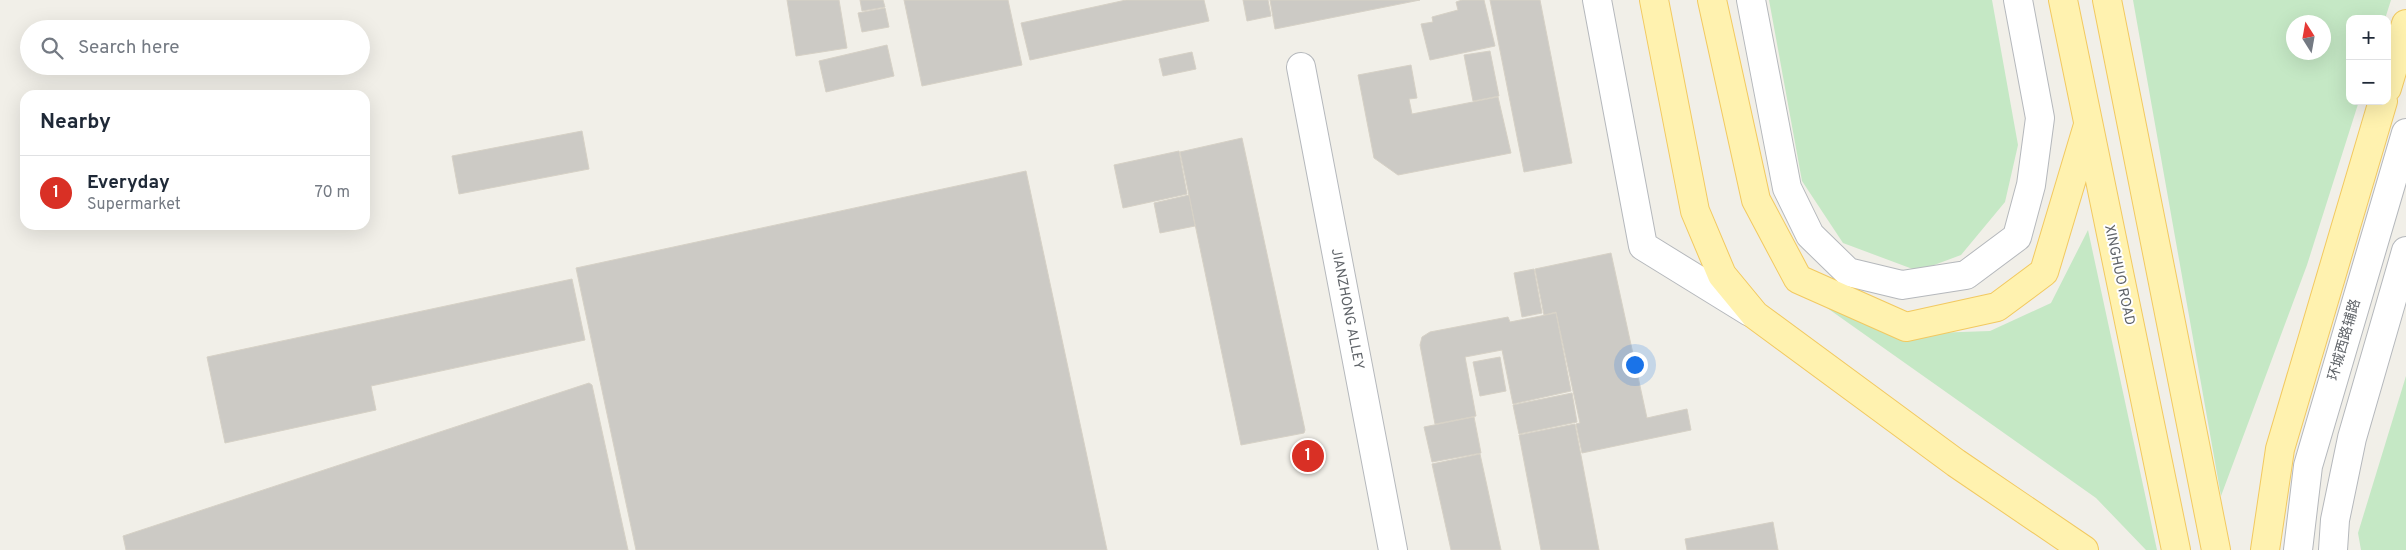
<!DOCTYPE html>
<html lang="en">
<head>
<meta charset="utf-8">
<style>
	:root { --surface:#fff; --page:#f2f2f3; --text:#1f2937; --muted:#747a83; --line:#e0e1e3; --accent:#d93025 }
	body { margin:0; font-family:Overpass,"Noto Sans SC",sans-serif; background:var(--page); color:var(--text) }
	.controls { position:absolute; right:15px; top:15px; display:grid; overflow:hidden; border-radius:10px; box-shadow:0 5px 20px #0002 }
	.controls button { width:45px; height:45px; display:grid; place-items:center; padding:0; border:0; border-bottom:1px solid var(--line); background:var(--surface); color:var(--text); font:25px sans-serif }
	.compass { position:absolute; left:2286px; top:15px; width:45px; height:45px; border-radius:50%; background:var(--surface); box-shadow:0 5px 20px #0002; rotate:349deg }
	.you { position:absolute; left:1634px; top:364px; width:18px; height:18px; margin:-12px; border:4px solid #fff; border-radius:50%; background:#1a73e8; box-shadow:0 0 0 8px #1a73e833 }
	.badge { display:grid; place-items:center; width:32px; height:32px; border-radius:50%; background:var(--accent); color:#fff; font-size:16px; font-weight:700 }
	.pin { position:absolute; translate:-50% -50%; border:2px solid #fff; box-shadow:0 1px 5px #0006 }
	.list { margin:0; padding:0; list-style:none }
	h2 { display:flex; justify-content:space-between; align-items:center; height:65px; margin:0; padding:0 20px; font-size:21px }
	h2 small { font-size:16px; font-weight:400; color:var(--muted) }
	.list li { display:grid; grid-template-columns:32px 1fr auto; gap:15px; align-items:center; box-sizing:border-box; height:75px; padding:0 20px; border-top:1px solid var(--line) }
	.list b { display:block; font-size:19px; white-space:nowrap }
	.list p { margin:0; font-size:16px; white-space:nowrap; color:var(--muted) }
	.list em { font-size:16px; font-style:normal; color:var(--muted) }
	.icon { flex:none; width:28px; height:28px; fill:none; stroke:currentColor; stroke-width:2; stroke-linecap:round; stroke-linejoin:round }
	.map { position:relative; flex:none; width:2406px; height:550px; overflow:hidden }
	.search { position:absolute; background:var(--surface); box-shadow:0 5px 20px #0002; left:20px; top:20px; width:350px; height:55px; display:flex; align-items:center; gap:12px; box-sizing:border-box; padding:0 18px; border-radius:28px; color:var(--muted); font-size:19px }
	.panel { position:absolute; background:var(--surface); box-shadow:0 5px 20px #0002; left:20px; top:90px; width:350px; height:140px; border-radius:15px }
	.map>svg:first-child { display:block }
	.green { fill:#c5e8c5; fill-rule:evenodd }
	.building { fill:#cccac5; stroke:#d6d1c6 }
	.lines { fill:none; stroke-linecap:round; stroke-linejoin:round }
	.minor-casing { stroke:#b5b8bc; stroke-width:30 }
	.major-casing { stroke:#f2c960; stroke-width:30 }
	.minor { stroke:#fff; stroke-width:28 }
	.major { stroke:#fff2af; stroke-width:28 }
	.labels { text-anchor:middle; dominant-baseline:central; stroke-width:4; stroke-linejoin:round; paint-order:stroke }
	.street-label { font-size:14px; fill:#5f6368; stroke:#fff }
</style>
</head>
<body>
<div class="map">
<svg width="2406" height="550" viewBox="0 0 2406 550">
	<rect width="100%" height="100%" fill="#f1efe8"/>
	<path class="green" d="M1769 0H1992L2018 145 2005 202 1961 255 1918 271 1843 243 1802 181Z
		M2133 0H2391L2385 19H2350V101H2359L2307 265 2221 496ZM2324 22V52H2294V22Z
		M2088 230 2157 550H2146L2096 498 1813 298 1905 334 1990 331 2051 303Z
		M2406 376V550H2361L2358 533Z"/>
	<path class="building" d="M787 0H839L847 48 796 56Z
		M860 0H883L885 7 862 11Z
		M904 0H1008L1022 65 922 86Z
		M1126 0H1204L1209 21 1030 60 1021 23Z
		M1243 0H1268L1271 16 1247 21Z
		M1270 0H1420L1275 29Z
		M1462 0H1484L1495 46 1430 60 1421 24 1433 22 1432 17 1458 10 1456 2Z
		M1490 0H1540L1572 163 1524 172Z
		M885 8 889 27 862 32 858 13Z
		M887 45 894 76 826 92 819 61Z
		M1490 51 1499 96 1473 101 1464 55Z
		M1192 52 1196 69 1163 76 1159 59Z
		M1411 65 1417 98 1409 99 1412 114 1498 97 1511 153 1398 175 1374 158 1358 75Z
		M582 131 589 169 459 194 452 156Z
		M1242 138 1305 430 1304 433 1241 445 1180 152Z
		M1179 151 1187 194 1123 208 1114 165Z
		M1026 171 1107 550H636L576 268Z
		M1189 195 1195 226 1160 233 1154 203Z
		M1611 253 1647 418 1687 409 1691 430 1582 453 1576 424 1580 423 1556 312 1544 315 1535 269Z
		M1534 269 1542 313 1522 317 1514 273Z
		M572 279 585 340 371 386 376 410 225 443 207 357Z
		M1556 313 1571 391 1513 404 1502 350 1465 357 1476 416 1435 424 1420 345 1422 337 1430 332 1508 317 1510 322Z
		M1500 357 1506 391 1480 396 1473 362Z
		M589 383 592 385 628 550H126L123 536Z
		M1572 393 1577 422 1519 434 1513 405Z
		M1474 417 1481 453 1432 462 1424 427Z
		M1575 424 1599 550H1541L1519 435Z
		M1480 454 1501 550H1451L1432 464Z
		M1773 522 1778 550H1687L1685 539Z"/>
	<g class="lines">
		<defs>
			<path id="minor" d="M1597 0 1643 246 1750 312
				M1751 0 1787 188 1810 235 1848 272 1902 285 1966 275 2017 237 2031 185 2040 118 2018 0
				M1301 67 1393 550
				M2298 550 2308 466 2406 133
				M2333 550 2335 520 2352 438 2406 251"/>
			<path id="major" d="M1654 0 1695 211 1722 275 1755 315 1956 463 2084 550
				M1712 0 1756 200 1798 279 1906 327 1997 307 2044 272 2088 125
				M2063 0 2176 550
				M2107 0 2216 550
				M2387 88 2406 24
				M2265 550 2280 449 2383 101"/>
		</defs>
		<use href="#minor" class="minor-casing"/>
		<use href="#major" class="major-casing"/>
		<use href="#minor" class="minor"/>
		<use href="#major" class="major"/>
	</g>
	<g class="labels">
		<g class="street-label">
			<text transform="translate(2119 275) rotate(78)">XINGHUO ROAD</text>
			<text transform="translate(1347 309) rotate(79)">JIANZHONG ALLEY</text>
			<text transform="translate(2345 340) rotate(-74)">环城西路辅路</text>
		</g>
	</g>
</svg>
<div class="controls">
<button>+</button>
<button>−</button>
</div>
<svg class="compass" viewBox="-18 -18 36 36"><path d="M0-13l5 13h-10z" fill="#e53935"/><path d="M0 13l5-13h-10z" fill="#747a83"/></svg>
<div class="you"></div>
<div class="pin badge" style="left:1308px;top:456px">1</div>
<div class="search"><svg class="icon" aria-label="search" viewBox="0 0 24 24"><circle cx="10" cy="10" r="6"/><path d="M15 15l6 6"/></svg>Search here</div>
<section class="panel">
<h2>Nearby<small></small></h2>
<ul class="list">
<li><span class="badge">1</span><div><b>Everyday</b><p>Supermarket</p></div><em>70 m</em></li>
</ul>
</section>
</div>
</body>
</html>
